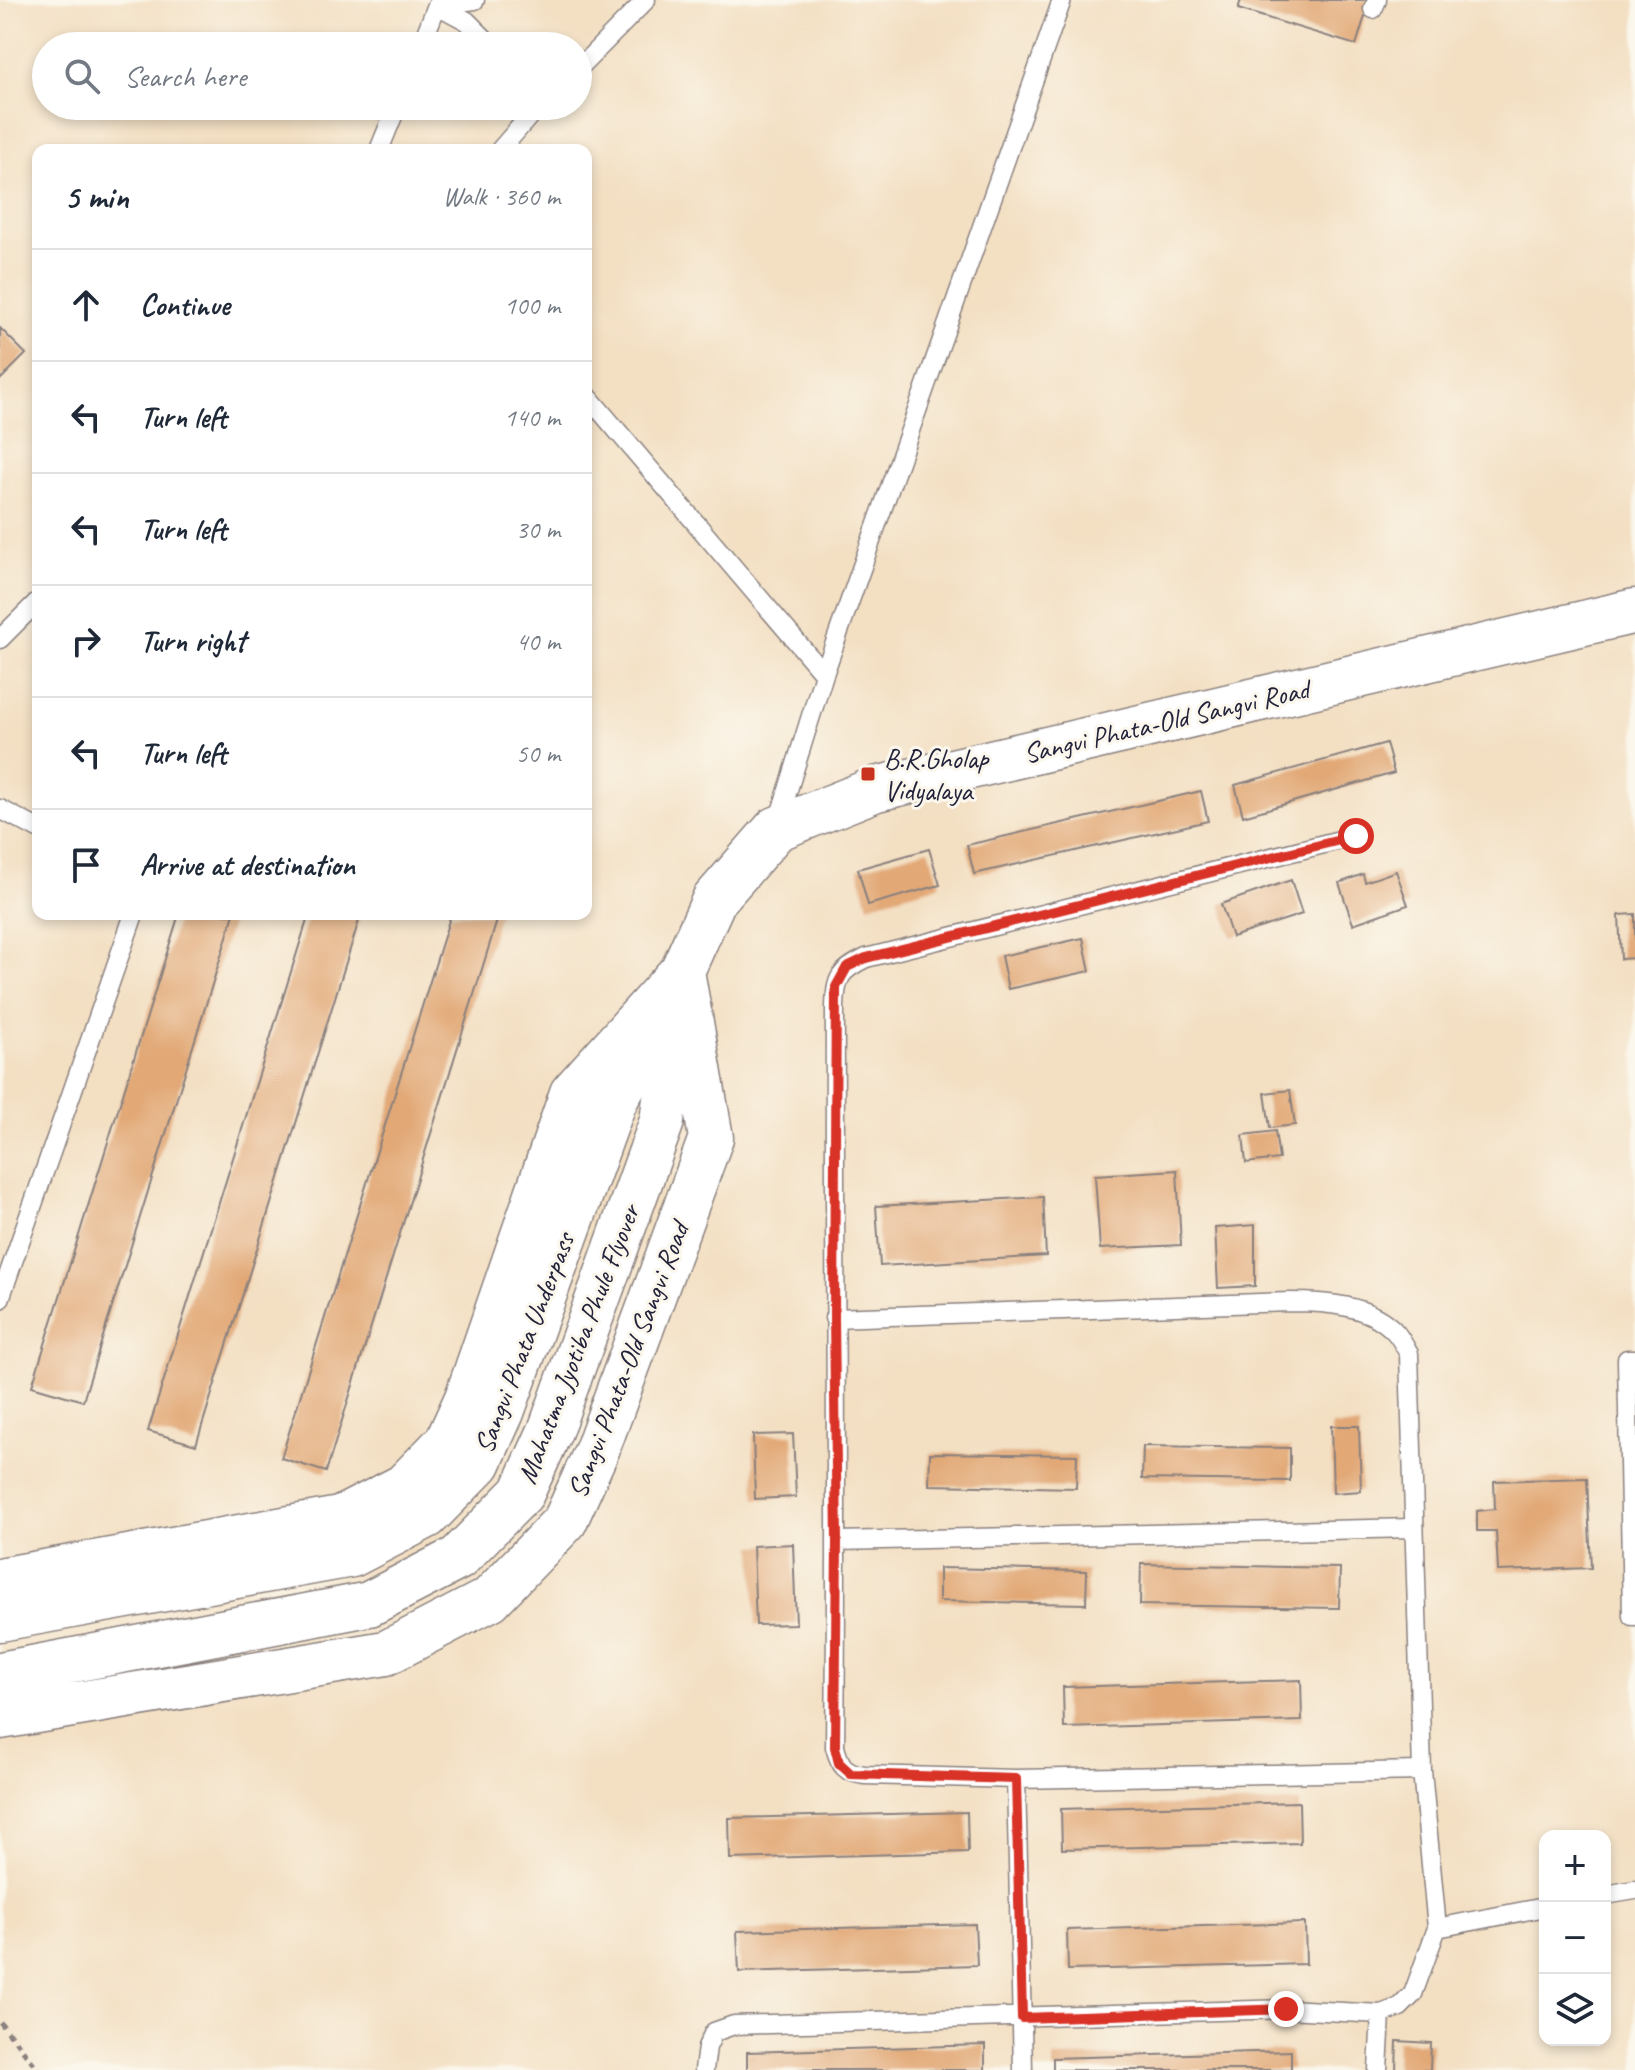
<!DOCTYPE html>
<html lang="en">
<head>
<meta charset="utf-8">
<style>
	:root { --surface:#fff; --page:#f6f6f7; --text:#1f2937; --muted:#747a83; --line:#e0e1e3 }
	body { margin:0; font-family:Caveat,sans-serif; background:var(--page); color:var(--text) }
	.controls { position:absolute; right:24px; bottom:24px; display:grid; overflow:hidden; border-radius:16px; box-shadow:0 4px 12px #0003 }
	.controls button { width:72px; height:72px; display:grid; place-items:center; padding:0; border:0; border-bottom:2px solid var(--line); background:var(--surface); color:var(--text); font:40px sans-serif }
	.stop { position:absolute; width:24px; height:24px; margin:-18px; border:6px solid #d93025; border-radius:50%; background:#fff }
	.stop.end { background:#d93025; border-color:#fff; box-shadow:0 2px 8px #0008 }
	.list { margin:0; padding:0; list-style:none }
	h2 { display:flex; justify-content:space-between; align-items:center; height:104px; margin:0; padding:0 32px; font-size:34px }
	h2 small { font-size:26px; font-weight:400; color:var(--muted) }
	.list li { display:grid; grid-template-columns:52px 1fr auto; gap:24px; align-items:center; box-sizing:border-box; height:112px; padding:0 32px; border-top:2px solid var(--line) }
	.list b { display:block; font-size:30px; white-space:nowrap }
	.list em { font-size:26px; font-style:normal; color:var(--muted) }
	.icon { flex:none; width:44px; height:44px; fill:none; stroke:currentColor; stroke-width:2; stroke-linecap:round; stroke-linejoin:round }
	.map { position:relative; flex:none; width:1635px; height:2070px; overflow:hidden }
	.search { position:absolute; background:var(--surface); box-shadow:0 4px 12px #0003; left:32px; top:32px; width:560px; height:88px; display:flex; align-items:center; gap:20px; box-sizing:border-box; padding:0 28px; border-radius:44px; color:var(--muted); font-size:30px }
	.panel { position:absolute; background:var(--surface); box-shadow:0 4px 12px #0003; left:32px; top:144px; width:560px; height:776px; border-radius:16px }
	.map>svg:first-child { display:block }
	.building { fill:#e2a977 }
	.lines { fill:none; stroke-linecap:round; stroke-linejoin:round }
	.service-casing { stroke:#8a807e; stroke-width:21 }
	.secondary-casing { stroke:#8a807e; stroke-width:47 }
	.path { stroke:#8a807e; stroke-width:5; stroke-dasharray:6 6; stroke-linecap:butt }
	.service { stroke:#fff; stroke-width:18 }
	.secondary { stroke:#fff; stroke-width:44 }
	.route { stroke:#d93025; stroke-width:10 }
	.poi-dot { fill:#c8321e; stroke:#fbf7ec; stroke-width:3 }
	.labels { text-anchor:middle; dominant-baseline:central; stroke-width:6; stroke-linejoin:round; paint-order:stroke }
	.street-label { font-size:28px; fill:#22223b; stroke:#fbf7ec }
	.poi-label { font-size:28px; fill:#22223b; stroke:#fbf7ec; text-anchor:start }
</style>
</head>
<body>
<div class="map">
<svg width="1635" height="2070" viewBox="0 0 1635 2070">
	<rect width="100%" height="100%" fill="#fbf7ec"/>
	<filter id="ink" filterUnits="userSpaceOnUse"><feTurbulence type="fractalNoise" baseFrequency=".0125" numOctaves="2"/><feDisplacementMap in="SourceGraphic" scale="16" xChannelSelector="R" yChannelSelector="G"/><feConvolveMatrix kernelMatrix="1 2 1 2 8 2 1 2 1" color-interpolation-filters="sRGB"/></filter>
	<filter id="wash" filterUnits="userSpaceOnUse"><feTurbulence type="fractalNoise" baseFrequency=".006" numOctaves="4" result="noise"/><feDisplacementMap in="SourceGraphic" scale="32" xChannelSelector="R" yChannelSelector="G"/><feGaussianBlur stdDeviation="1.8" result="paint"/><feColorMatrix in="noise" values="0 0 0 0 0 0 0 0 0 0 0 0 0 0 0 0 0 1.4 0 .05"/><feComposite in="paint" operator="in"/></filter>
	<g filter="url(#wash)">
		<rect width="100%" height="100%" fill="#f3dfc2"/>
		<g id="blocks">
			<path class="building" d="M1241 0H1370L1356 45 1238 9Z
				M0 328 26 354 0 380Z
				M1386 743 1394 773 1243 816 1235 785Z
				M1201 791 1208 821 974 874 967 845Z
				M929 849 940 885 868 905 858 869Z
				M1396 871 1408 905 1353 924 1339 883 1363 874 1365 882Z
				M1291 880 1302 914 1232 937 1221 904Z
				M179 914H234L83 1401 32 1386Z
				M309 914H361L196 1445 148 1431Z
				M451 914H499L326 1472 281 1458Z
				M1635 914V958L1621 959 1619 915Z
				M1083 938 1090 971 1008 989 1001 956Z
				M1290 1090 1295 1125 1270 1128 1265 1093Z
				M1275 1131 1279 1159 1246 1163 1243 1135Z
				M1177 1170 1181 1245 1100 1249 1095 1175Z
				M1043 1197 1046 1256 880 1266 876 1206Z
				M1255 1225V1286L1218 1288 1215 1228Z
				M1331 1426H1359L1361 1491 1333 1493Z
				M793 1434 796 1497 755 1499 753 1435Z
				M1143 1446 1290 1448V1481L1142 1479Z
				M930 1453 1077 1455 1076 1488 929 1485Z
				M1587 1478 1591 1568 1498 1571 1496 1531H1477V1511L1495 1509 1494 1481Z
				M793 1544 796 1624 756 1625 753 1546Z
				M1141 1564 1340 1568 1339 1608 1140 1605Z
				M939 1568 1087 1571 1086 1604 939 1601Z
				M1301 1680 1302 1721 1064 1728 1063 1687Z
				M1299 1802 1300 1843 1062 1849 1061 1809Z
				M967 1812 968 1852 730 1859 729 1818Z
				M1305 1923 1306 1964 1068 1970 1067 1930Z
				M975 1924 977 1965 739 1972 737 1931Z
				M1397 2041 1431 2043 1430 2070H1396Z
				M985 2045V2070H747V2052Z
				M1291 2051V2070H1053V2058Z"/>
		</g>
	</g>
	<g filter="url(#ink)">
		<use href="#blocks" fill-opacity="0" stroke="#8a807e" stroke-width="2"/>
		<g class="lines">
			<defs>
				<path id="service" d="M437 5 467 21 492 46
					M1373 9 1377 0
					M421 46 437 5 475 0
					M578 69 646 0
					M379 150 397 106
					M500 150 538 106
					M586 394 824 674
					M0 639 38 601
					M0 809 38 829
					M778 822 824 674 1062 0
					M1356 836 866 958C839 971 836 978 835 1007 834 1254 838 1500 835 1747 840 1766 845 1773 865 1775L1016 1779 1422 1771 1437 1928
					M0 1299 134 914
					M834 1318 1290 1302C1324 1302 1371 1304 1396 1333 1401 1339 1405 1347 1409 1354L1422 1771
					M1635 1359H1627L1632 1616H1635
					M837 1541 1414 1528
					M1016 1779 1023 2070
					M1605 1895 1635 1890
					M704 2070 707 2047 714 2032 734 2025 1286 2009 1381 2014
					M1378 2070 1381 2014 1400 2007 1413 1994 1437 1928 1545 1907"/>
				<path id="secondary" d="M0 1580 340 1519 404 1486 447 1442 467 1398 572 1093 682 971 714 900 776 829 876 789 1635 611
					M0 1619 352 1555 427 1516 479 1463 502 1412 614 1103 654 1027
					M0 1674 369 1604 458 1558 522 1493 550 1431 662 1121 677 1013
					M0 1717 386 1653 490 1599 565 1521 597 1450 711 1138 682 971"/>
			</defs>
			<use href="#service" class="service-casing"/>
			<use href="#secondary" class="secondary-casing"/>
			<path class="path" d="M0 2022 39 2070"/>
			<use href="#service" class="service"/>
			<use href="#secondary" class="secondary"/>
		</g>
	</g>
	<g class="lines" filter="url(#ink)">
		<path class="route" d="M1286 2009 1022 2018 1016 1779 851 1774 839 1763 835 1747 837 1541 834 1318 836 987 847 967 866 958 1356 836"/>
	</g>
	<rect class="poi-dot" x="860" y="766" width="16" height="16" rx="4"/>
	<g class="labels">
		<g class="street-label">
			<text transform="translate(1166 721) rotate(-13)">Sangvi Phata-Old Sangvi Road</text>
			<text transform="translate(524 1343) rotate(-69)">Sangvi Phata Underpass</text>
			<text transform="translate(578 1344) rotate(-69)">Mahatma Jyotiba Phule Flyover</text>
			<text transform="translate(628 1360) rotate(-69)">Sangvi Phata-Old Sangvi Road</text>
		</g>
		<g class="poi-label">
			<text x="884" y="758">B.R.Gholap<tspan x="884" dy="32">Vidyalaya</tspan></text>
		</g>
	</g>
</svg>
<div class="controls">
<button>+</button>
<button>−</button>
<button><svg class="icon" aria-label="layers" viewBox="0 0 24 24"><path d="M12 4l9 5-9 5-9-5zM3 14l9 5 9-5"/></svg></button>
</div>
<div class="stop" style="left:1356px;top:836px"></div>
<div class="stop end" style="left:1286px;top:2009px"></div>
<div class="search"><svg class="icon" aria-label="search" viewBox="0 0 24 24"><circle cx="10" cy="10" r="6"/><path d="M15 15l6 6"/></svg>Search here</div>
<section class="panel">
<h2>5 min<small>Walk · 360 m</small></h2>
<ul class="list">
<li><svg class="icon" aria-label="ahead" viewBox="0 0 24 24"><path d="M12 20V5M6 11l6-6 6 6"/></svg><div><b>Continue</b></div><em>100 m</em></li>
<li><svg class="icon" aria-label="left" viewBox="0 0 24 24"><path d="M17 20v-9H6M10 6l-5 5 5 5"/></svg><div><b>Turn left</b></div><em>140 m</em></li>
<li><svg class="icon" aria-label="left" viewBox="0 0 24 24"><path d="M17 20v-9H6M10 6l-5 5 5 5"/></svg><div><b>Turn left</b></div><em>30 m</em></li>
<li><svg class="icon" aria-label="right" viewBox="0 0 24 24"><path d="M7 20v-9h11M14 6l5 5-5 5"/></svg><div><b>Turn right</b></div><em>40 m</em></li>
<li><svg class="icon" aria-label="left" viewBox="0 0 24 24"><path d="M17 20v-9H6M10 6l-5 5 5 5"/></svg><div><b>Turn left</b></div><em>50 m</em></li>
<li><svg class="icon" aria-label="arrive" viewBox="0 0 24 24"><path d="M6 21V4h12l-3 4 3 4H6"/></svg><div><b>Arrive at destination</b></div></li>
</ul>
</section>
</div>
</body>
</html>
